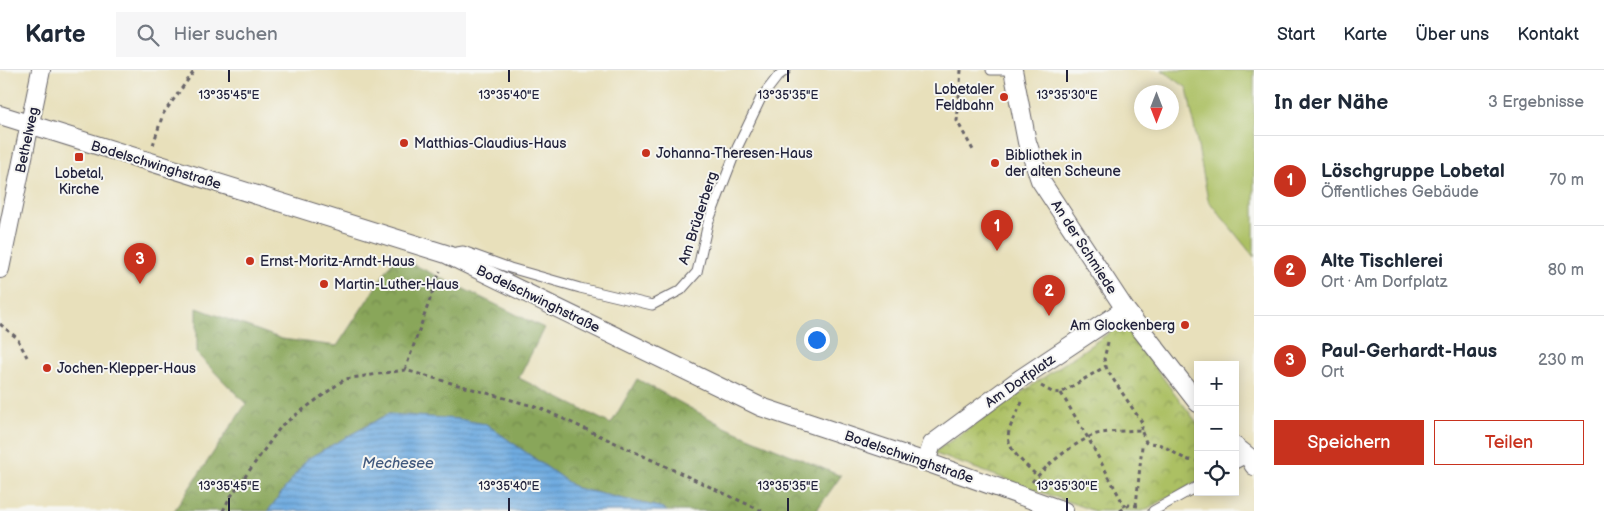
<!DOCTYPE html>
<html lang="de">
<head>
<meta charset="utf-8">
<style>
	:root { --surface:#fff; --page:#f6f6f7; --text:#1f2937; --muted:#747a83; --line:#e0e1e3; --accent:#c8321e }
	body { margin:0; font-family:"Balsamiq Sans",sans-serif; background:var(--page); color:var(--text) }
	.controls { position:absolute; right:15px; bottom:15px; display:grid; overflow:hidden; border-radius:0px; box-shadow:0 2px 12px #0003 }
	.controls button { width:45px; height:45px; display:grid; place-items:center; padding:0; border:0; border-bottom:1px solid var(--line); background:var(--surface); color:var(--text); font:25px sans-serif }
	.compass { position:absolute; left:1134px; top:15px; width:45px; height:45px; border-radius:50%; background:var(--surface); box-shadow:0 2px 12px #0003; rotate:180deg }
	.you { position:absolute; left:816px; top:269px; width:18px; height:18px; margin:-12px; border:4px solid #fff; border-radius:50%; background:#1a73e8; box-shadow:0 0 0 8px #1a73e833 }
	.badge { display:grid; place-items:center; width:32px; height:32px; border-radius:50%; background:var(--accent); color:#fff; font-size:16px; font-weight:700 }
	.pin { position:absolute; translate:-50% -41px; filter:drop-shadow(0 1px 2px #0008) }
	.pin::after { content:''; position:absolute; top:26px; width:18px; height:15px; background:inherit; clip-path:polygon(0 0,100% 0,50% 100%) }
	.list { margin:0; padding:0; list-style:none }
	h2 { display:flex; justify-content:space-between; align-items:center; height:65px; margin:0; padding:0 20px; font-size:21px }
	h2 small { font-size:16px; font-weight:400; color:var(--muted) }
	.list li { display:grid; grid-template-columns:32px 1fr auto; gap:15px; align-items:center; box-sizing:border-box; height:90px; padding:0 20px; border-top:1px solid var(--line) }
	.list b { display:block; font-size:19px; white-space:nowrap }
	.list p { margin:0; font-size:16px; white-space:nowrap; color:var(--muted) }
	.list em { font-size:16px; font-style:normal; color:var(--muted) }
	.actions { display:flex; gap:10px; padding:15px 20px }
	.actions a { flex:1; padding:11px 0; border:1px solid var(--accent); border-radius:0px; text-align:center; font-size:18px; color:var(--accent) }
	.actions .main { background:var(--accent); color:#fff }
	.icon { flex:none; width:28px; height:28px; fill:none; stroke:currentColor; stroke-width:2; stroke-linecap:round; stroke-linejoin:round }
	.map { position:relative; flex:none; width:1254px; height:441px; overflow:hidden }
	header { display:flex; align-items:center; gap:30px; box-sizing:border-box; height:70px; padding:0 25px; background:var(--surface); border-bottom:1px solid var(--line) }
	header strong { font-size:24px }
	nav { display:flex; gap:28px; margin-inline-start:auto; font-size:18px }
	.search { width:350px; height:45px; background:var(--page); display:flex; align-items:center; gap:12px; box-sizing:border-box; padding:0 18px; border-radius:0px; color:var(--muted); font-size:19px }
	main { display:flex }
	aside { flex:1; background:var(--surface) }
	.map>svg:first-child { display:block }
	.grass { fill:#acc064; stroke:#677150 }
	.forest { fill:url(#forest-crowns); stroke:#56644a }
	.park { fill:url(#park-crowns); stroke:#677150 }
	.water { fill:url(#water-rules); stroke:#48668e }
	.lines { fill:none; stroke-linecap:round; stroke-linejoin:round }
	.service-casing { stroke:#676468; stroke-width:11 }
	.minor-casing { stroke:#676468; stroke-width:20 }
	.path { stroke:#676468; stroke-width:3; stroke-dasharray:4 4; stroke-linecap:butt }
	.service { stroke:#fff; stroke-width:9 }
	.minor { stroke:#fff; stroke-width:18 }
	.ticks { fill:none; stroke:#22223b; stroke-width:2 }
	.poi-dot { fill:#c8321e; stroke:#f6f6f2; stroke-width:2 }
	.labels { text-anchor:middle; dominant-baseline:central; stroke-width:4; stroke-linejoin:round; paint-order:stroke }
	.poi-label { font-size:14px; fill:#22223b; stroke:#f6f6f2; text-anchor:start }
	.street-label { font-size:14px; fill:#22223b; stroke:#f6f6f2 }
	.water-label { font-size:15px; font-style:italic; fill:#41597d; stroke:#f6f6f2 }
	.ticks-label { font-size:12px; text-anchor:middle; fill:#22223b; stroke:#f6f6f2; stroke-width:4; stroke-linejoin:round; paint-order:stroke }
</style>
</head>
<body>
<header>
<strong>Karte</strong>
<div class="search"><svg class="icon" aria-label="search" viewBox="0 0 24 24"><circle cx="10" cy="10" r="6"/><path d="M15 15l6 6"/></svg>Hier suchen</div>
<nav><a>Start</a><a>Karte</a><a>Über uns</a><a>Kontakt</a></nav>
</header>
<main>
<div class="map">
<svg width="1254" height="441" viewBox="0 0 1254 441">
	<defs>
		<pattern id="forest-crowns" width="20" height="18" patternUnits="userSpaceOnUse" patternTransform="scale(1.25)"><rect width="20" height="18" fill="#89a65a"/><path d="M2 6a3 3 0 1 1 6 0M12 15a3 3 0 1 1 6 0" fill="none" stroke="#70874c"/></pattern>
		<pattern id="park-crowns" width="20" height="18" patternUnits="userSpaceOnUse" patternTransform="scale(1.25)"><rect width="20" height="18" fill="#acc064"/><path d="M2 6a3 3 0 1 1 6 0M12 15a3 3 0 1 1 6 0" fill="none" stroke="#8c9c54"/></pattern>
		<pattern id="water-rules" width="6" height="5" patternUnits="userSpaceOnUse" patternTransform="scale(1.25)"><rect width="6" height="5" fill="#6fabe0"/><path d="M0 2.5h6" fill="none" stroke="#5b8bb7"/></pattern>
	</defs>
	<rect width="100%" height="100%" fill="#f6f6f2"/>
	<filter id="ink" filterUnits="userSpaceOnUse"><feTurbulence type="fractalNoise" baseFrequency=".02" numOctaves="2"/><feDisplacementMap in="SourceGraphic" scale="10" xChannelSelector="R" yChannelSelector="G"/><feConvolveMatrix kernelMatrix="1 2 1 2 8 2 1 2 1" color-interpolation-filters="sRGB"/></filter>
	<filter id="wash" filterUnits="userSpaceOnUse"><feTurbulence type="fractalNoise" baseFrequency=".0096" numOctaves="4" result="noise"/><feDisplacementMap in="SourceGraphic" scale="20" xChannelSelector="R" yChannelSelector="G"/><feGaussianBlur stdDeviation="1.12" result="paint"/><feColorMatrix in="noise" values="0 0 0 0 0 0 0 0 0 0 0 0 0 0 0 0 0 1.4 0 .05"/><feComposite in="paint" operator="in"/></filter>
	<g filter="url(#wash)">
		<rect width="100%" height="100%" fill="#e8e0bb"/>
		<path class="grass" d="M1162 0H1254V187L1208 130 1187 18Z"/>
		<path class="forest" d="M396 186 544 258 519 308 611 354 637 309 727 358 841 406 816 441H667L663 438 576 418 486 354 388 344 307 389 268 441H174L246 334 197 284V238L282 269 337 276Z"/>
		<path class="park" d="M1122 254 1198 354V411L1143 441H1094L933 383Z"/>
		<path class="water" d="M388 344 458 349 486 354 576 418 663 438 667 441H268L307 389Z"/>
	</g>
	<g filter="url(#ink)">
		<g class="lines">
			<defs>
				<path id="service" d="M991 0H1010
					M451 183 463 181 510 198 580 218 652 235 681 220 697 202 708 153 737 78 761 28 778 6 786 0
					M1235 394 1249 387
					M1153 441 1198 416"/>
				<path id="minor" d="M1013 0 1027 72 1040 110 1125 239 1198 333
					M0 45 446 184 761 337 926 392 1064 441
					M0 199 41 0
					M1235 376 1249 387 1254 396
					M926 392 932 374 1020 309 1125 239"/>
			</defs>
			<use href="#service" class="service-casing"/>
			<use href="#minor" class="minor-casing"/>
			<path class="path" d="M961 0 957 51 973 80
				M153 75 163 44 195 0
				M0 254 17 268 27 287
				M1108 272 1104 289 1107 300 1143 354 1141 360
				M405 300 440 201
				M1041 316 1052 322 1061 323 1106 296
				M1061 323 1088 368 1125 437
				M1022 332C1018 342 1012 351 1009 361 1004 379 1026 394 1037 406
				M1032 412C1049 393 1071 375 1094 365 1103 361 1129 361 1141 360L1146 372C1151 374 1156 373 1161 375 1174 381 1184 392 1198 391
				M1136 436 1142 376 1146 372
				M223 441 229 429 282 355 345 309 405 300 540 338 762 441
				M1120 441 1129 435 1138 436"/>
			<use href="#service" class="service"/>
			<use href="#minor" class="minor"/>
		</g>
	</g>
	<path class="ticks" d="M229 0V12M509 0V12M788 0V12M1067 0V12M229 428V441M509 428V441M788 428V441M1067 428V441"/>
	<g class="poi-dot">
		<circle cx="1004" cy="27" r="5"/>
		<circle cx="404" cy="73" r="5"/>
		<circle cx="646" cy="83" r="5"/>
		<rect x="74" y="82" width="10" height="10" rx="2.5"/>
		<circle cx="995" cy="93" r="5"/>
		<circle cx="250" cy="191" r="5"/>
		<circle cx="324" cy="214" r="5"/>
		<circle cx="1185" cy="255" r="5"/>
		<circle cx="47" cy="298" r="5"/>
	</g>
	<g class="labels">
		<g class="poi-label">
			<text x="994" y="19" text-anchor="end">Lobetaler<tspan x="994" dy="16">Feldbahn</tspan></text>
			<text x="414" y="73">Matthias-Claudius-Haus</text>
			<text x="656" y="83">Johanna-Theresen-Haus</text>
			<text x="1005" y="85">Bibliothek in<tspan x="1005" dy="16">der alten Scheune</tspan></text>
			<text x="79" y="103" text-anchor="middle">Lobetal,<tspan x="79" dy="16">Kirche</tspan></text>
			<text x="260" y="191">Ernst-Moritz-Arndt-Haus</text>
			<text x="334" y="214">Martin-Luther-Haus</text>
			<text x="1175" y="255" text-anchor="end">Am Glockenberg</text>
			<text x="57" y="298">Jochen-Klepper-Haus</text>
		</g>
		<g class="street-label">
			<text transform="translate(27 70) rotate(-78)">Bethelweg</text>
			<text transform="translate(156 95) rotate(17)">Bodelschwinghstraße</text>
			<text transform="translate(698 148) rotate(-72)">Am Brüderberg</text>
			<text transform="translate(1084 177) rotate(57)">An der Schmiede</text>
			<text transform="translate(538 229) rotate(26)">Bodelschwinghstraße</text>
			<text transform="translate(1020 311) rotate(-35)">Am Dorfplatz</text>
			<text transform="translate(909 387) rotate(19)">Bodelschwinghstraße</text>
		</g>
		<g class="water-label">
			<text x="398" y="393">Mechesee</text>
		</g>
	</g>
	<g class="ticks-label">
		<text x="229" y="29">13°35'45"E</text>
		<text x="509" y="29">13°35'40"E</text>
		<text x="788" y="29">13°35'35"E</text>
		<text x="1067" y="29">13°35'30"E</text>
		<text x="229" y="420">13°35'45"E</text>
		<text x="509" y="420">13°35'40"E</text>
		<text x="788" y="420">13°35'35"E</text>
		<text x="1067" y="420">13°35'30"E</text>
	</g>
</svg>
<div class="controls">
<button>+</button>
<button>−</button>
<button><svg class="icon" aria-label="locate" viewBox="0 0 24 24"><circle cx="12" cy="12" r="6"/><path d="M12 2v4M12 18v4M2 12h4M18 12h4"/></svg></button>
</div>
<svg class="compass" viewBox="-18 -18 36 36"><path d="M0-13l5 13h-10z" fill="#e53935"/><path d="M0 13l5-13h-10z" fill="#747a83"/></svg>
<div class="you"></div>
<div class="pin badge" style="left:997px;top:181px">1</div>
<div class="pin badge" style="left:1049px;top:246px">2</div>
<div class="pin badge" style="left:140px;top:214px">3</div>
</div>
<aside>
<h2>In der Nähe<small>3 Ergebnisse</small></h2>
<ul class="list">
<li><span class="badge">1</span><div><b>Löschgruppe Lobetal</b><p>Öffentliches Gebäude</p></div><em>70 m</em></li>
<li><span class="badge">2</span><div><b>Alte Tischlerei</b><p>Ort · Am Dorfplatz</p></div><em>80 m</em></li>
<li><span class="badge">3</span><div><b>Paul-Gerhardt-Haus</b><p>Ort</p></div><em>230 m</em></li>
</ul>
<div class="actions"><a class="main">Speichern</a><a>Teilen</a></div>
</aside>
</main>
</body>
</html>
